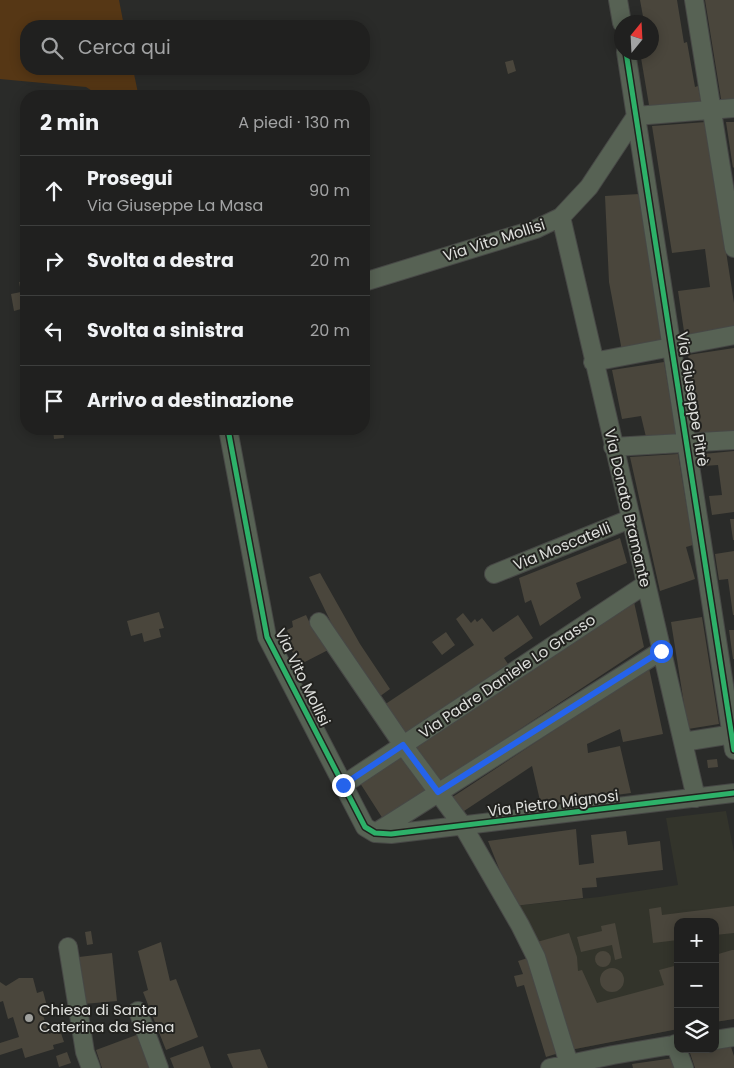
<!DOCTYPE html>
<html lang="it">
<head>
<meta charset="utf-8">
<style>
	:root { --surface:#20201f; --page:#2d2d2c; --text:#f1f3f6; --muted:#a2a3a4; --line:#3d3e3d }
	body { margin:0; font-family:Poppins,sans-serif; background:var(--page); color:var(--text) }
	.controls { position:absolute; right:15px; bottom:15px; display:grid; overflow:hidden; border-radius:10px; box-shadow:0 2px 12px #0003 }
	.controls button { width:45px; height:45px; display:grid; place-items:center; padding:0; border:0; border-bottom:1px solid var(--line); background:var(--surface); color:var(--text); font:25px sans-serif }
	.compass { position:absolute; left:614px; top:15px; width:45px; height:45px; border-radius:50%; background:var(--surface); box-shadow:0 2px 12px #0003; rotate:18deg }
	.stop { position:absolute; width:15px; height:15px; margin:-11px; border:4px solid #2563eb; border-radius:50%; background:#fff }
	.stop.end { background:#2563eb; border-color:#fff; box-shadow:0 1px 5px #0008 }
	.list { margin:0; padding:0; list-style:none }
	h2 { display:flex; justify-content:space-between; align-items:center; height:65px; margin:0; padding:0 20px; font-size:21px }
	h2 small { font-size:16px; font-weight:400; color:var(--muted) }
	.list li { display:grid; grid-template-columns:32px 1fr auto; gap:15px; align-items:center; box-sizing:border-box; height:70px; padding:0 20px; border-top:1px solid var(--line) }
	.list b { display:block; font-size:19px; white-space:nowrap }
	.list p { margin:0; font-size:16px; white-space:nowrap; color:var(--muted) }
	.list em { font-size:16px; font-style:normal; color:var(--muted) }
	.icon { flex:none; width:28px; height:28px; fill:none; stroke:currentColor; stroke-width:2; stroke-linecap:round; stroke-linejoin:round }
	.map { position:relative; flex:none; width:734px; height:1068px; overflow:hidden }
	.search { position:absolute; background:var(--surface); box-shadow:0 2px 12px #0003; left:20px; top:20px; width:350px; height:55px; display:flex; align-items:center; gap:12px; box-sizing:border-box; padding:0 18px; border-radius:20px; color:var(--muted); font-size:19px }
	.panel { position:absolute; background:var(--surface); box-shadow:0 2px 12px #0003; left:20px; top:90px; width:350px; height:345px; border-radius:20px }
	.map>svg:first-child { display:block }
	.built { fill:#33342b }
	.green { fill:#563715 }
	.building { fill:#4a463c }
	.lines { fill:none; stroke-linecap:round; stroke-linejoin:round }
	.street-casing { stroke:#474846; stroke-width:20 }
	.street { stroke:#576254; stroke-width:18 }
	.cycleway-casing { stroke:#22221f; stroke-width:8 }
	.cycleway { stroke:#2db169; stroke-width:5 }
	.route { stroke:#2563eb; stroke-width:6 }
	.poi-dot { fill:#a0a19e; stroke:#22221f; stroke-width:2 }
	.labels { text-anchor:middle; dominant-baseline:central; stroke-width:4; stroke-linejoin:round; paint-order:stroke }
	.street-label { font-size:15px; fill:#dfe0dd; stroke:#22221f }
	.poi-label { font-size:15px; fill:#dfe0dd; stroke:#22221f; text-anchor:start }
</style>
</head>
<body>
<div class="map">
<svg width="734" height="1068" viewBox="0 0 734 1068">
	<rect width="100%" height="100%" fill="#2a2b29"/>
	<path class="built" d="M726 811 734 852V1019L715 1022V922H678V1029L570 1050 514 906 599 897 678 885 666 818Z"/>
	<path class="green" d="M0 0H119L124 26H26V69H133L138 93 100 96 86 87 0 79Z"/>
	<path class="building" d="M640 0H677L684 43 687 42 695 87 698 86 702 107 650 111 640 52H652V22H644Z
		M705 0H734V104L722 105Z
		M513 60 516 71 508 74 505 62Z
		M706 122 734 303V331L685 338 678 291 710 287 705 249 672 253 652 126Z
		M726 122H734V167L733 168Z
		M639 194 663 343 622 351 609 282 605 196Z
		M26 281V317H23L21 309 14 311 11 294 21 292 19 282Z
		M734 348V433L700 436 688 355Z
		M664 362 676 434 646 437 641 416 622 419 612 370Z
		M44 429H63L64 438 54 439 53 430 44 431Z
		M734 451V512L712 515 709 496 722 495 718 465 704 466 703 454Z
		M678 454 693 545 686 547 695 579 660 591 630 457Z
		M730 519H734V540H733Z
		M620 538 627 563 576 583 581 598 540 626 531 600 525 603 519 578Z
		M734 551V615H733L728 579 719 580 715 554Z
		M320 573 360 644 390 689 379 697 341 643 309 577Z
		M634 602 644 647 437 784 414 749Z
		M159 612 164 628 159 629 161 637 144 642 142 633 131 636 127 621Z
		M463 613 471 623 475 619 477 622 482 618 493 632 518 615 533 638 504 658 508 664 404 734 384 705 474 645 456 619Z
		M306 615 314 632 321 629 330 649 299 665 289 645 292 644 287 630 293 627 292 621Z
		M702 617 719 724 688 729 671 622Z
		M729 630H734V659H733Z
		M446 632 455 645 442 655 432 642Z
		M649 668 663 734 623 742 620 729 587 744 588 753 620 746 631 793 541 805 532 766 458 815 448 800Z
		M403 756 426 792 383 819 360 783Z
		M717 759 718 767 708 768 707 760Z
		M576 829 579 865 594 863 591 835 626 831 628 845 660 841 663 870 596 878 597 887 582 888 583 898 514 906 488 841Z
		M734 906V933L715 935V922H678V940L653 943 649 909 661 907 662 915Z
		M615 923 622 958 615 960 612 945 581 952 577 937 602 931 601 926Z
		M91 931 93 944 87 945 85 932Z
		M569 933 577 957 578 971 582 970 597 1003 664 985 659 970 678 965V1029L570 1050 537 942Z
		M161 942 170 981 176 979 198 1037 166 1050 143 992 148 990 138 951Z
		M732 950H734V1019L715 1022V955Z
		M595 959a8 8 0 1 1 16 0a8 8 0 1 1-16 0Z
		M112 953 117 1001 84 1004 79 957Z
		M531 957 559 1053 546 1057 524 985 517 987 514 976 523 974 518 961Z
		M600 980a12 12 0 1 1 24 0a12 12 0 1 1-24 0Z
		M19 978H33L37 993 43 991 48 1010 42 1012 49 1034 60 1030 64 1042 53 1045 54 1049 25 1058 22 1048 0 1055V1043L19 1037 13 1017 8 1019 3 1001 0 1002V982L6 986Z
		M139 1034 152 1068H102L96 1050Z
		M203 1046 211 1068H174L170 1058Z
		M731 1047 734 1056V1068H695L690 1053Z
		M260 1049 268 1068H233L227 1054Z
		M67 1052 71 1063 59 1067 56 1056Z
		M674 1058 678 1068H633L632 1064Z"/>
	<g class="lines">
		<defs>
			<path id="street" d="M618 0 622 23
				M694 0 734 248
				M626 52 734 750
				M561 217 696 798
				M364 282 536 229 561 217 589 187 636 116 734 108
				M593 362 734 335
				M228 429 267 637 365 827 375 833 391 834 734 793
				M613 447 734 440
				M494 574 630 519
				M319 622 403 745 463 826 520 925 536 957 569 1064
				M683 742 734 734
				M343 785 646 584
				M375 833 661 651
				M68 947 85 1052 91 1068
				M138 1011 159 1068
				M715 1040 734 1037
				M675 1044 684 1068
				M550 1068 613 1055 678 1044"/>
		</defs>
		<use href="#street" class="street-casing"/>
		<use href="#street" class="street"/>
		<defs>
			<path id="cycleway" d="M626 52 734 750
				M228 429 267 637 365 827 375 833 391 834 734 793"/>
		</defs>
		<use href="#cycleway" class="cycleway-casing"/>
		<use href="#cycleway" class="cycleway"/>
	</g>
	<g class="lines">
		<path class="route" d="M343 785 403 745 438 792 661 651"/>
	</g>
	<circle class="poi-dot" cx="29" cy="1018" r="5"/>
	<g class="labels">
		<g class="street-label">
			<text transform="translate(494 240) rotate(-18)">Via Vito Mollisi</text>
			<text transform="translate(693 399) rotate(81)">Via Giuseppe Pitrè</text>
			<text transform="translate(628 508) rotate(77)">Via Donato Bramante</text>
			<text transform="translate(562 546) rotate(-22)">Via Moscatelli</text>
			<text transform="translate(507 676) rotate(-34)">Via Padre Daniele Lo Grasso</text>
			<text transform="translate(303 677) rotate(64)">Via Vito Mollisi</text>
			<text transform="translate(553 803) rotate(-7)">Via Pietro Mignosi</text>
		</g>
		<g class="poi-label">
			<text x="39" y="1009">Chiesa di Santa<tspan x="39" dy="17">Caterina da Siena</tspan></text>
		</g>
	</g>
</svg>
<div class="controls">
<button>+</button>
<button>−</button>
<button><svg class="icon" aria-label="layers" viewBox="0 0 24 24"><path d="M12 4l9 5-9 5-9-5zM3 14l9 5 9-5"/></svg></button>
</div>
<svg class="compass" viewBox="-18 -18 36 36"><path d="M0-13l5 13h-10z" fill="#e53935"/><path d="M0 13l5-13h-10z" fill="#a2a3a4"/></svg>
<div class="stop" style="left:661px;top:651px"></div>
<div class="stop end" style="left:343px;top:785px"></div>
<div class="search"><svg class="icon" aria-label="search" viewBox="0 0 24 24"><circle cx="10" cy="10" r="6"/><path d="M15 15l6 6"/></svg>Cerca qui</div>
<section class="panel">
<h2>2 min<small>A piedi · 130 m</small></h2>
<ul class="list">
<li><svg class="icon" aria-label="ahead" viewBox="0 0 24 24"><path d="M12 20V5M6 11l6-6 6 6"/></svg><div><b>Prosegui</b><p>Via Giuseppe La Masa</p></div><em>90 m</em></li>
<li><svg class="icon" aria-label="right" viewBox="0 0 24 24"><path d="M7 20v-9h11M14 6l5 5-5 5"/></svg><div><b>Svolta a destra</b></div><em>20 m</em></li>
<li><svg class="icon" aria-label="left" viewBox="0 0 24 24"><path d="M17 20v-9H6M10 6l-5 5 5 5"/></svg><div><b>Svolta a sinistra</b></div><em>20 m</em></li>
<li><svg class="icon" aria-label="arrive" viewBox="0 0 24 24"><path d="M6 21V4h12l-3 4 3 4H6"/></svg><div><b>Arrivo a destinazione</b></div></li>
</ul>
</section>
</div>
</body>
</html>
